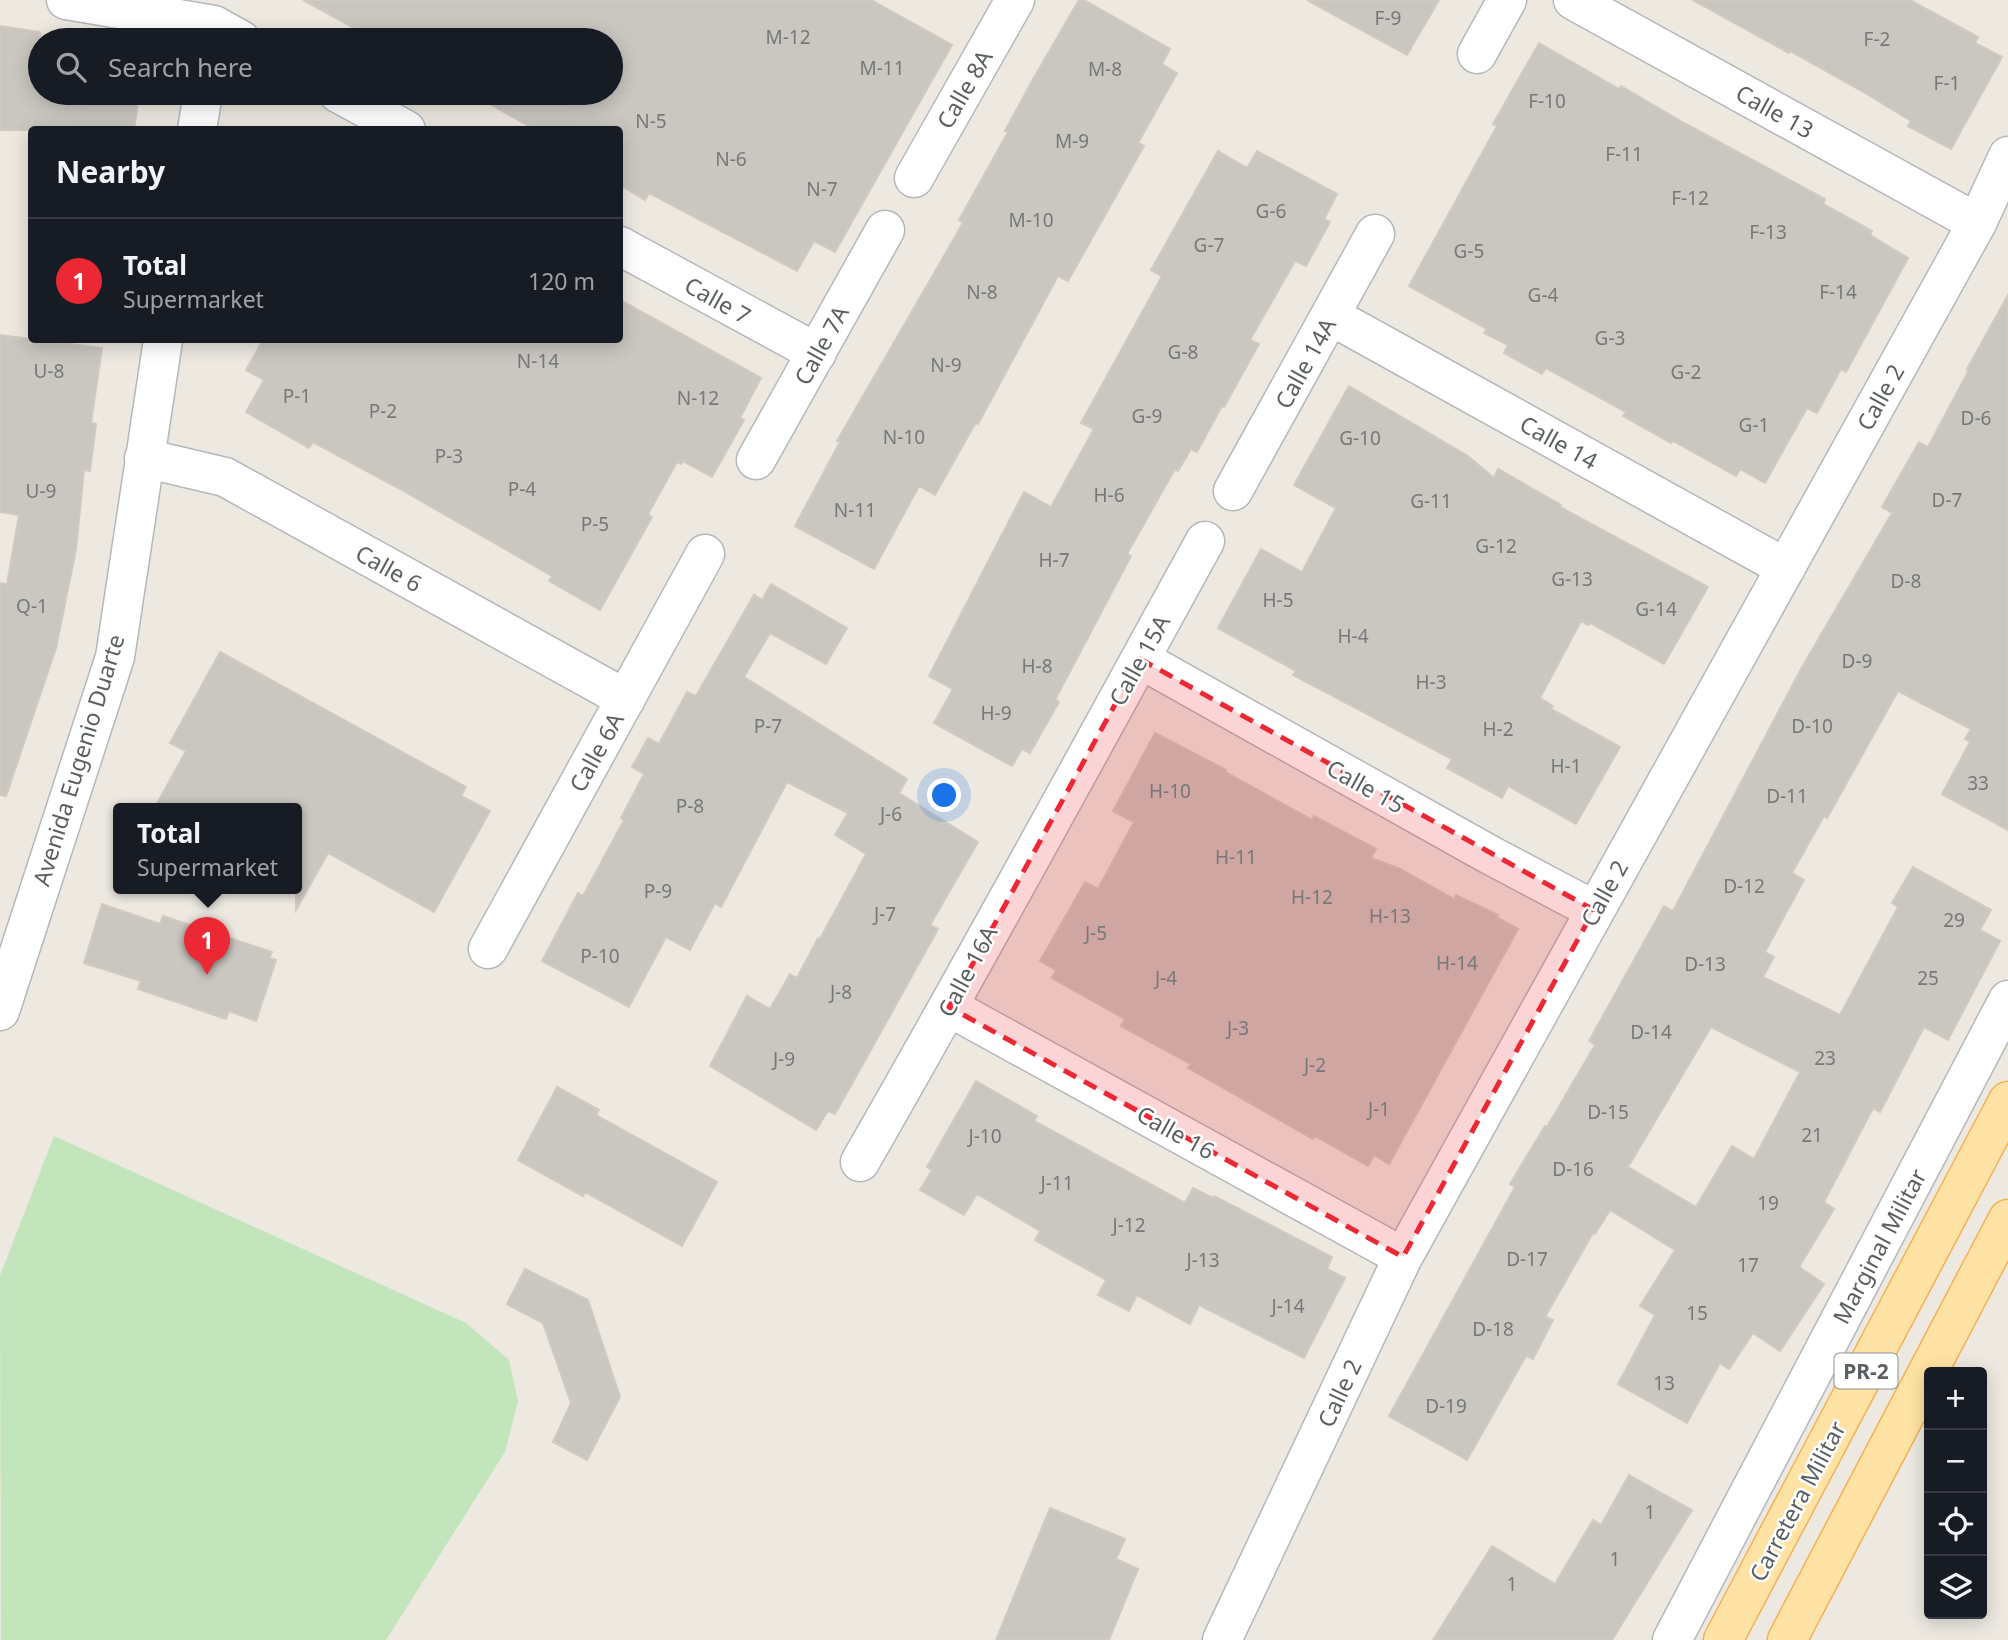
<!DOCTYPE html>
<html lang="en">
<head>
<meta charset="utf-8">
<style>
	:root { --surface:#171b24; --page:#20242c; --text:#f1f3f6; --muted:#9ea1a6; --line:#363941; --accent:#ec2834 }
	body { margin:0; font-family:"Noto Sans",sans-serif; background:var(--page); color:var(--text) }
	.controls { position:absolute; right:21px; bottom:21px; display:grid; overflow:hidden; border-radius:7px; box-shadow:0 4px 18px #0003 }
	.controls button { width:63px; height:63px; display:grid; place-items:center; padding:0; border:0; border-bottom:2px solid var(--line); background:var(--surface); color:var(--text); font:35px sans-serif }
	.you { position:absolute; left:945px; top:796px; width:24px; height:24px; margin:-18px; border:5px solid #fff; border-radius:50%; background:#1a73e8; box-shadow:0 0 0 10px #1a73e833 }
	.badge { display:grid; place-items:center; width:46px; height:46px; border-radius:50%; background:var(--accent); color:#fff; font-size:23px; font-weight:700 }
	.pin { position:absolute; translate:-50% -58px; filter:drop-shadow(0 2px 4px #0008) }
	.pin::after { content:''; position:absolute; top:37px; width:24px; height:21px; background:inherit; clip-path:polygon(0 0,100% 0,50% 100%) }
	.popup { position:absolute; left:113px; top:803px; width:189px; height:91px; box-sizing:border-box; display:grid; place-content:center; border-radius:7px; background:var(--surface); filter:drop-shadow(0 2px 5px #0005); font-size:23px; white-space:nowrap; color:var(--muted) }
	.popup b { font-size:26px; color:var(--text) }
	.popup::after { content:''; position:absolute; left:50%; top:100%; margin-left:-14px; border:14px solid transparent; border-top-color:var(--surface) }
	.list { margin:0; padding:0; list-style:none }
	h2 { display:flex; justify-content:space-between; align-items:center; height:91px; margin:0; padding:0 28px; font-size:30px }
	h2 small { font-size:23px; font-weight:400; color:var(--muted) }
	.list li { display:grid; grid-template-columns:46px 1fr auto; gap:21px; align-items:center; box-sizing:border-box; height:126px; padding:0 28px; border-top:2px solid var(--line) }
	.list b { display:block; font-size:26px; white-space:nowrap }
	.list p { margin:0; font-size:23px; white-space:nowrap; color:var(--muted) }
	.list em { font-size:23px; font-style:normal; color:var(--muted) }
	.icon { flex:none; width:38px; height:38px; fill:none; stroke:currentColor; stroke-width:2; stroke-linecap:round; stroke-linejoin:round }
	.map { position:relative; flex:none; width:2008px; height:1640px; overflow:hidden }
	.search { position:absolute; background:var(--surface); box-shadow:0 4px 18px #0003; left:28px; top:28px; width:595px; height:77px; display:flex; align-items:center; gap:18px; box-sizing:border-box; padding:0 24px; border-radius:38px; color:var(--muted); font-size:26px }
	.panel { position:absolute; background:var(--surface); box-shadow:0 4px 18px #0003; left:28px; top:126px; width:595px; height:217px; border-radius:7px }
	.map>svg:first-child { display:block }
	.green { fill:#c2e5bc }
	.building { fill:#cac6c0; stroke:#d2c9bf; stroke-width:2; fill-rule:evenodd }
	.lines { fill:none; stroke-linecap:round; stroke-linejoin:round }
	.minor-casing { stroke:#b4b8bc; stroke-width:41 }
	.major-casing { stroke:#f4b053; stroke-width:41 }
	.minor { stroke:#fff; stroke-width:38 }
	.major { stroke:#ffe3a4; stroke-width:38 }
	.marked { fill:#ec2834; fill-opacity:0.2; stroke:#ec2834; stroke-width:5; stroke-dasharray:14 9; stroke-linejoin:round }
	.labels { text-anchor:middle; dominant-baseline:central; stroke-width:5; stroke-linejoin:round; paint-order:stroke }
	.number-label { font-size:19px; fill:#76797a }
	.shield { fill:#fff; stroke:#8c8f91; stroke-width:2 }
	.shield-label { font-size:21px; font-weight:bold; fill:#5a5f62 }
	.street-label { font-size:23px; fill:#5a5f62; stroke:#fff }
</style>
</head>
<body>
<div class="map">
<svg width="2008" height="1640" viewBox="0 0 2008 1640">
	<rect width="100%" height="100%" fill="#ede9e1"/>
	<path class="green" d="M54 1136 466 1323 509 1360 518 1401 505 1452 386 1640H1L0 1276Z"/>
	<path class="building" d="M303 0H871L952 45 835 252 814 241 797 271 649 193 645 200 620 185V130H536L470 93H611V40H376Z
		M1079 0H1084L1170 49 1162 64 1177 73 1138 143 1144 146 1068 281 1058 276 978 424 976 422 935 495 919 486 874 569 795 526 840 442 837 441 963 223 959 220 1008 132 1005 131 1032 81Z
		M1307 0H1439L1407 55Z
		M1693 0H1910L1978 37 1975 43 2002 57 1951 149 1908 126 1911 121 1865 93 1790 51 1789 53Z
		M0 26 40 32V93H139L134 130H0Z
		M1539 43 1619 89 1621 86 1684 123 1825 199 1823 204 1872 231 1870 235 1908 258 1846 372 1841 369 1817 413 1807 408 1765 483 1740 469 1736 476 1673 441 1671 443 1623 416 1626 412 1546 368 1542 374 1504 353 1508 345 1484 333 1487 329 1409 286 1497 126 1493 124Z
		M1218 151 1247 168 1257 151 1337 194 1324 219 1330 222 1306 266 1295 261 1250 340 1259 344 1224 407 1222 406 1197 452 1191 449 1178 471 1175 469 1127 554 1131 556 1055 700 1059 702 1030 753 1022 749 1012 766 934 723 953 689 929 676 1024 492 1051 507 1094 429 1081 423 1162 276 1151 270Z
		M2008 295V830L1942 794 1970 742 1965 739 1971 729 1898 691 1827 818 1824 816 1792 873 1804 880 1765 952 1774 957 1763 977 1840 1015 1898 907 1892 903 1913 867 1991 910 1980 930 2000 941 1948 1040 1924 1027 1880 1112 1873 1108 1824 1202 1834 1209 1799 1267 1824 1284 1780 1351 1753 1333 1729 1369 1720 1363 1687 1423 1618 1384 1655 1315 1640 1306 1675 1250 1610 1210 1595 1234 1593 1233 1545 1317 1553 1320 1533 1359 1526 1356 1467 1460 1389 1416 1515 1187 1510 1184 1545 1126 1547 1127 1595 1045 1589 1041 1664 906 1673 911 1801 669 1892 513 1882 507 1919 442 1928 447 1969 370 1967 369ZM1711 1027 1800 1072 1754 1159 1732 1146 1696 1207 1628 1167Z
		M620 300 761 378 740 418 744 420 712 477 683 461 681 464 677 462 648 514 652 517 600 610 549 581 552 576 400 489 313 442 309 448 246 412 264 380 246 370 263 340H620Z
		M0 335 102 348 91 423 96 424 90 471 84 470 76 549 56 648 6 796 0 795V583L7 584 19 515 0 512Z
		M1349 386 1468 456 1494 478 1498 469 1561 505 1560 507 1708 587 1664 664 1590 623 1588 625 1581 621 1540 698 1553 706 1551 709 1620 747 1576 824 1508 786 1502 798 1447 768 1452 759 1293 675 1296 671 1218 628 1261 549 1302 572 1336 508 1294 485Z
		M771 584 847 628 826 664 770 633 744 677 907 779 899 793 978 842 930 925 938 929 872 1048 835 1114 828 1111 816 1130 710 1066 747 996 770 1009 790 974 797 978 818 938 820 939 866 854 835 835 848 813 787 782 721 907 715 903 690 950 666 937 629 1007 542 961 578 893 583 896 624 820 621 818 644 774 632 767 648 738 659 744 687 692 696 696 754 595 762 600Z
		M220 652 466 787 461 796 490 811 434 912 328 853 296 910V809H154L186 751 170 743Z
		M1155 733 1226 770 1225 772 1312 820 1314 816 1376 849 1371 858 1400 869 1454 899 1456 895 1498 915 1496 917 1518 929 1389 1164 1374 1155 1368 1166 1315 1136 1313 1139 1188 1068 1191 1064 1121 1026 1125 1019 1052 978 1056 970 1040 961 1085 882 1098 889 1134 822 1113 811Z
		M102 904 160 924 163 916 272 952 269 958 276 960 256 1021 229 1011 226 1019 138 989 141 981 84 963Z
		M976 1081 1037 1116 1034 1121 1185 1203 1193 1188 1213 1198 1214 1196 1332 1257 1327 1269 1345 1278 1304 1358 1199 1305 1190 1324 1137 1295 1129 1311 1098 1295 1106 1280 1035 1240 1040 1231 977 1194 964 1215 920 1190 932 1170 927 1167Z
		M557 1087 599 1110 596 1115 717 1182 682 1246 585 1192 583 1196 518 1160Z
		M525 1269 588 1300 620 1397 587 1460 553 1442 571 1403 543 1323 507 1304Z
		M1629 1475 1692 1510 1612 1640H1433L1492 1546 1555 1584 1593 1520 1601 1525Z
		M1050 1508 1125 1539 1116 1559 1138 1569 1109 1640H996Z"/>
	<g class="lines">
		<defs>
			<path id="minor" d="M66 0 214 25 241 40
				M1573 0 1977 223
				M1477 54 1507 0
				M338 93 406 130
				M197 130 203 93
				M914 178 1015 0
				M620 246 817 353
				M1331 316 1786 568
				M144 458 225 477 626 699
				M756 460 885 230
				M1233 491 1375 234
				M1140 659 1490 855 1594 910
				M488 949 705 554
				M949 1007 1403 1257
				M0 1011 115 657 163 340
				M860 1162C978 957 1091 748 1205 541
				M1222 1640 1403 1257 1977 223 2008 156
				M1672 1640 2008 1000"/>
			<path id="major" d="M1723 1640 2008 1101
				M1787 1640 2008 1219"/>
		</defs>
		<use href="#minor" class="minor-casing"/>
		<use href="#major" class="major-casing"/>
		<use href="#minor" class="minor"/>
		<use href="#major" class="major"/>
	</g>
	<path class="marked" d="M1140 659 1594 910 1403 1257 949 1007Z"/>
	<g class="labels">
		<g class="number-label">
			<text x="1388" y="18">F-9</text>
			<text x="788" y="37">M-12</text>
			<text x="1877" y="39">F-2</text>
			<text x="882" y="68">M-11</text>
			<text x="1105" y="69">M-8</text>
			<text x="1947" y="83">F-1</text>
			<text x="1547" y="101">F-10</text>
			<text x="651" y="121">N-5</text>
			<text x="1072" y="141">M-9</text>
			<text x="1624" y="154">F-11</text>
			<text x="731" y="159">N-6</text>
			<text x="822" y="189">N-7</text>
			<text x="1690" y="198">F-12</text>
			<text x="1271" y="211">G-6</text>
			<text x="1031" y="220">M-10</text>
			<text x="1768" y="232">F-13</text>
			<text x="1209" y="245">G-7</text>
			<text x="1469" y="251">G-5</text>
			<text x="982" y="292">N-8</text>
			<text x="1838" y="292">F-14</text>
			<text x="1543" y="295">G-4</text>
			<text x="1610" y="338">G-3</text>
			<text x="1183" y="352">G-8</text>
			<text x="538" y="361">N-14</text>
			<text x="946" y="365">N-9</text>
			<text x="49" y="371">U-8</text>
			<text x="1686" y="372">G-2</text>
			<text x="297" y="396">P-1</text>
			<text x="698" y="398">N-12</text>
			<text x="383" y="411">P-2</text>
			<text x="1147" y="416">G-9</text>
			<text x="1976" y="418">D-6</text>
			<text x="1754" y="425">G-1</text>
			<text x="904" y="437">N-10</text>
			<text x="1360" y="438">G-10</text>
			<text x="449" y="456">P-3</text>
			<text x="522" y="489">P-4</text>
			<text x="41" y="491">U-9</text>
			<text x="1109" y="495">H-6</text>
			<text x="1947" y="500">D-7</text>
			<text x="1431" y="501">G-11</text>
			<text x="855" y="510">N-11</text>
			<text x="595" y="524">P-5</text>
			<text x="1496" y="546">G-12</text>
			<text x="1054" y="560">H-7</text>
			<text x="1572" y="579">G-13</text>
			<text x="1906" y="581">D-8</text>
			<text x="1278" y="600">H-5</text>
			<text x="32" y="606">Q-1</text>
			<text x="1656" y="609">G-14</text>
			<text x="1353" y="636">H-4</text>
			<text x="1857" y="661">D-9</text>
			<text x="1037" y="666">H-8</text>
			<text x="1431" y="682">H-3</text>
			<text x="996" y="713">H-9</text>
			<text x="768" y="726">P-7</text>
			<text x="1812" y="726">D-10</text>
			<text x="1498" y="729">H-2</text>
			<text x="1566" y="766">H-1</text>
			<text x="1978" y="783">33</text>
			<text x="1170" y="791">H-10</text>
			<text x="1787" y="796">D-11</text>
			<text x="690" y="806">P-8</text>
			<text x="891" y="814">J-6</text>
			<text x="1236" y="857">H-11</text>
			<text x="1744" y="886">D-12</text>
			<text x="658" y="891">P-9</text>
			<text x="1312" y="897">H-12</text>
			<text x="885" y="914">J-7</text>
			<text x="1390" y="916">H-13</text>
			<text x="1954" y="920">29</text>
			<text x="1096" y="933">J-5</text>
			<text x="600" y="956">P-10</text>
			<text x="1457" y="963">H-14</text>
			<text x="1705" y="964">D-13</text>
			<text x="1166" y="978">J-4</text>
			<text x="1928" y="978">25</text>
			<text x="841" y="992">J-8</text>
			<text x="1238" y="1028">J-3</text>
			<text x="1651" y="1032">D-14</text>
			<text x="1825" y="1058">23</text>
			<text x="784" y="1059">J-9</text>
			<text x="1315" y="1065">J-2</text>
			<text x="1379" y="1109">J-1</text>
			<text x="1608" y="1112">D-15</text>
			<text x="1812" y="1135">21</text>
			<text x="985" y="1136">J-10</text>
			<text x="1573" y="1169">D-16</text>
			<text x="1057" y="1183">J-11</text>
			<text x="1768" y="1203">19</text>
			<text x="1129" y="1225">J-12</text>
			<text x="1527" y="1259">D-17</text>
			<text x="1203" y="1260">J-13</text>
			<text x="1748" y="1265">17</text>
			<text x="1288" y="1306">J-14</text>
			<text x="1697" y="1313">15</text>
			<text x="1493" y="1329">D-18</text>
			<text x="1664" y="1383">13</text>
			<text x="1446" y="1406">D-19</text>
			<text x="1650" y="1512">1</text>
			<text x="1615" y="1559">1</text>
			<text x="1512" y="1584">1</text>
		</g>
		<rect class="shield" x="1834.5" y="1353.5" width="63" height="35" rx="5"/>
		<g class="shield-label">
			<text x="1866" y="1371">PR-2</text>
		</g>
		<g class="street-label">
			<text transform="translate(964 89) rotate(-60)">Calle 8A</text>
			<text transform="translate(1775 111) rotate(29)">Calle 13</text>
			<text transform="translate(718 300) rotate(29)">Calle 7</text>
			<text transform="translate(821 345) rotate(-61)">Calle 7A</text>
			<text transform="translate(1305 363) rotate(-61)">Calle 14A</text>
			<text transform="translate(1880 397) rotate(-61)">Calle 2</text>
			<text transform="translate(1559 442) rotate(29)">Calle 14</text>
			<text transform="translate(389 568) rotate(29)">Calle 6</text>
			<text transform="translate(1139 660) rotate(-61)">Calle 15A</text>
			<text transform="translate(596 752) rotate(-61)">Calle 6A</text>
			<text transform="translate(78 760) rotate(-73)">Avenida Eugenio Duarte</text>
			<text transform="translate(1366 786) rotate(29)">Calle 15</text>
			<text transform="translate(1604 893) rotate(-61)">Calle 2</text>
			<text transform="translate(967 971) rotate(-62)">Calle 16A</text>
			<text transform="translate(1176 1132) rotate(29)">Calle 16</text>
			<text transform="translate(1879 1246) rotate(-62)">Marginal Militar</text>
			<text transform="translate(1339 1393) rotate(-65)">Calle 2</text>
			<text transform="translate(1797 1501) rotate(-62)">Carretera Militar</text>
		</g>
	</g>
</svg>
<div class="controls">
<button>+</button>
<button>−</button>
<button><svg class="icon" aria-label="locate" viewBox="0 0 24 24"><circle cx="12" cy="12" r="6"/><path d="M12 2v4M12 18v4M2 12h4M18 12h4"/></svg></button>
<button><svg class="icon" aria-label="layers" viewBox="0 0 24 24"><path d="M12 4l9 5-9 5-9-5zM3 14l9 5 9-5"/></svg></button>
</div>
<div class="you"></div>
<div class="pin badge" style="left:207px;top:975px">1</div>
<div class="popup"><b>Total</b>Supermarket</div>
<div class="search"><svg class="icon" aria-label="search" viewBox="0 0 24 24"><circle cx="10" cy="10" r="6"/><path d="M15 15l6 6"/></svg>Search here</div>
<section class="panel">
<h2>Nearby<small></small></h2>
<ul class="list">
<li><span class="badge">1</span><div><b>Total</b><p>Supermarket</p></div><em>120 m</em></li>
</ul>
</section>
</div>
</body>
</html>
